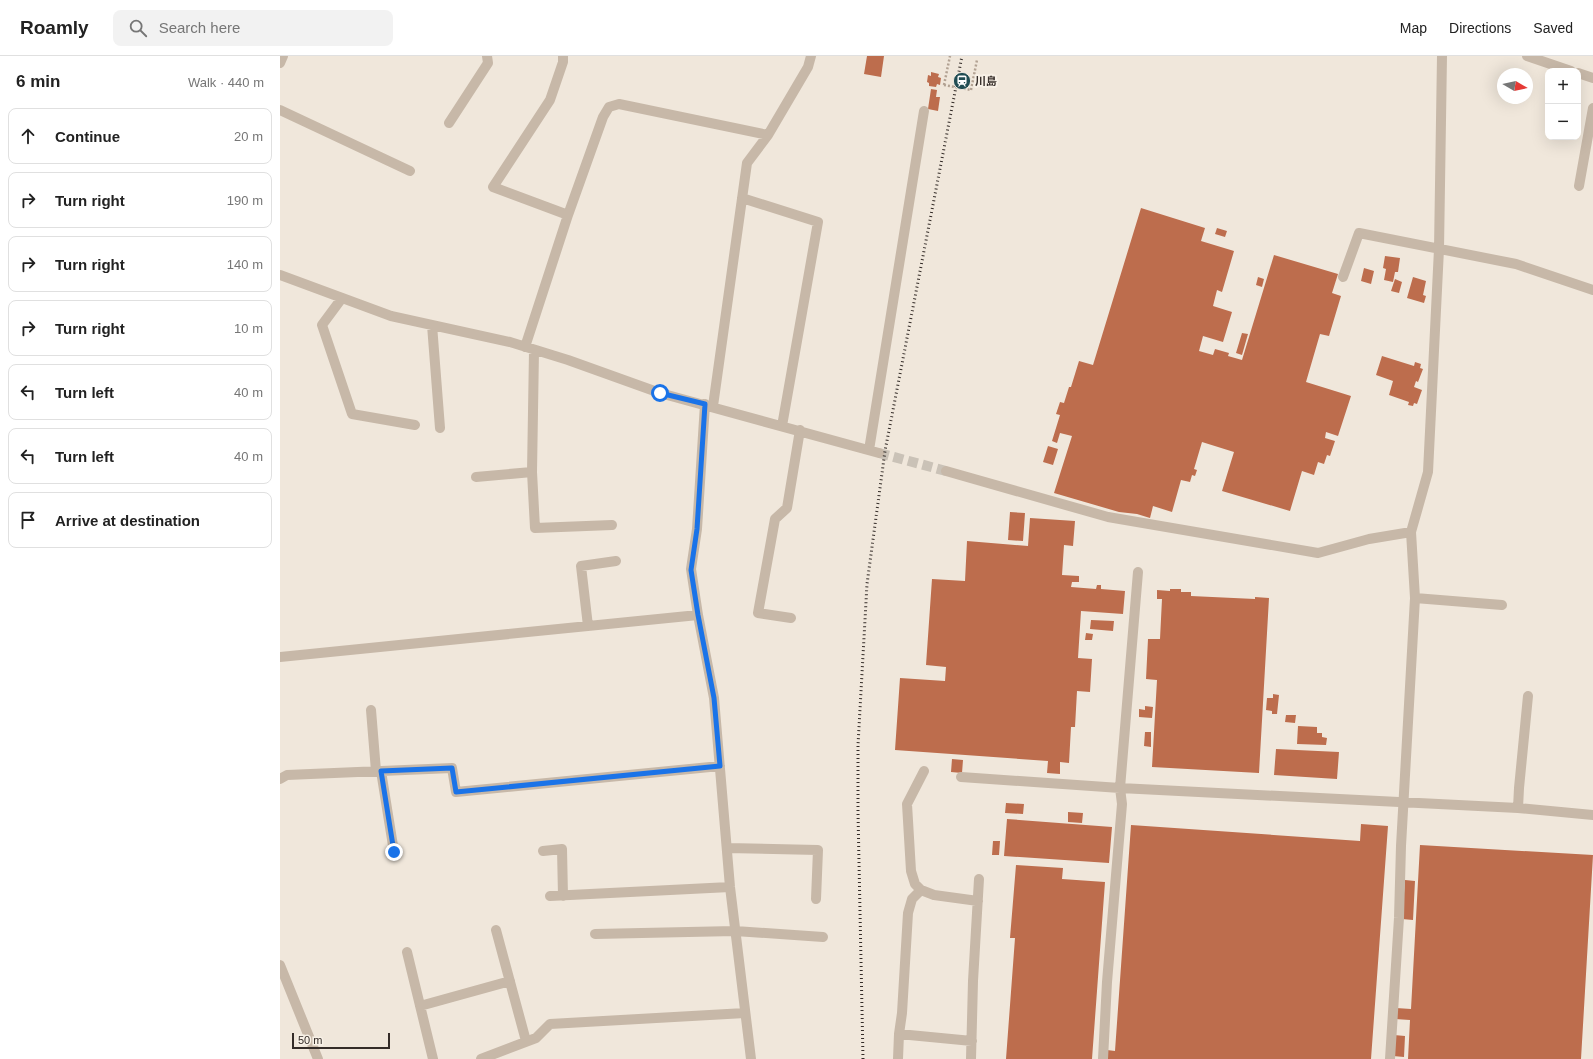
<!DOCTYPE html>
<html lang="en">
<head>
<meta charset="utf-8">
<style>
	:root { --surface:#fff; --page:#f2f2f2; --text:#222; --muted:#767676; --line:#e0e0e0 }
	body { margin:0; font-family:Helvetica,"Noto Sans JP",sans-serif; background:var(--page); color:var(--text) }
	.controls { position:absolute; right:12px; top:12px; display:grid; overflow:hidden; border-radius:8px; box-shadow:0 4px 16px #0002 }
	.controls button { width:36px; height:36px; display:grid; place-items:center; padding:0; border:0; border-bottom:1px solid var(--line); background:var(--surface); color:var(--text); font:20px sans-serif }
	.compass { position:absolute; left:1217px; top:12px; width:36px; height:36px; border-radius:50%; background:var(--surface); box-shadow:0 4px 16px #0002; rotate:99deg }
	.scale { position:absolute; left:12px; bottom:10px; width:98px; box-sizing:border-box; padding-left:4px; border:2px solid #342c28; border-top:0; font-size:11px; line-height:14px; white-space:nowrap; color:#342c28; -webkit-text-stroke:3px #f8f1e7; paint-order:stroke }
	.stop { position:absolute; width:12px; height:12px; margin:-9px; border:3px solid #1a73e8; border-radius:50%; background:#fff }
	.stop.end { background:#1a73e8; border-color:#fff; box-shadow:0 1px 4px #0008 }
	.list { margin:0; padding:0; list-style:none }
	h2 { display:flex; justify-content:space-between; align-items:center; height:52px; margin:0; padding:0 16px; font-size:17px }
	h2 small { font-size:13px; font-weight:400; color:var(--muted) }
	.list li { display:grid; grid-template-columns:26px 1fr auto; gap:12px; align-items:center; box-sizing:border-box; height:56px; margin:0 8px 8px; padding:0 8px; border:1px solid var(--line); border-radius:8px }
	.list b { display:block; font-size:15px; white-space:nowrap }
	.list em { font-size:13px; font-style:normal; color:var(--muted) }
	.icon { flex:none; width:22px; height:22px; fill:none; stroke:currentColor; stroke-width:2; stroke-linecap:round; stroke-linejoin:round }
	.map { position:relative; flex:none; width:1313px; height:1003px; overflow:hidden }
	header { display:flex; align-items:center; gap:24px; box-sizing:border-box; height:56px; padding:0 20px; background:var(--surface); border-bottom:1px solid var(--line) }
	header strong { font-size:19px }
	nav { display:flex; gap:22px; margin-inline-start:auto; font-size:14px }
	.search { width:280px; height:36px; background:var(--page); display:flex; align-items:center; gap:10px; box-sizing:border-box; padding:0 14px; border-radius:8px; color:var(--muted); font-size:15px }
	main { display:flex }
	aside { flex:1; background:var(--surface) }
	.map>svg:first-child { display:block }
	.building { fill:#bd6d4d }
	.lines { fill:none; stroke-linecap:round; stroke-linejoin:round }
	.minor-tunnel { stroke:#cac2b7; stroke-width:10; stroke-dasharray:10 5; stroke-linecap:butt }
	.path { stroke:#b2a293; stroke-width:2.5; stroke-dasharray:2 2; stroke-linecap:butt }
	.minor { stroke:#c7b8a8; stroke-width:10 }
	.rail { stroke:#342c28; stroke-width:3; stroke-dasharray:1 3; stroke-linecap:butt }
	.path-bridge { stroke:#b2a293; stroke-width:2.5; stroke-dasharray:2 2; stroke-linecap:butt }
	.route { stroke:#1a73e8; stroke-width:5 }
	.labels { text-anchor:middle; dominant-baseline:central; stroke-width:4; stroke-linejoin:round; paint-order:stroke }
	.poi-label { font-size:11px; font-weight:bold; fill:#342c28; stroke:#f8f1e7; text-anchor:start }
</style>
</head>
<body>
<header>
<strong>Roamly</strong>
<div class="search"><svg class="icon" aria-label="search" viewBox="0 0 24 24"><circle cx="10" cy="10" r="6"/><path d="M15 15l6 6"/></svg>Search here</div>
<nav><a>Map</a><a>Directions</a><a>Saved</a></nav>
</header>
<main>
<aside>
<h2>6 min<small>Walk · 440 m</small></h2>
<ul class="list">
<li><svg class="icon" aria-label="ahead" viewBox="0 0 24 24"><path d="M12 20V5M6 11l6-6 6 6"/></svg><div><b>Continue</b></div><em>20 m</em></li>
<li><svg class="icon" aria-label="right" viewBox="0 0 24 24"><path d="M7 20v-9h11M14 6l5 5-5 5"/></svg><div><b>Turn right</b></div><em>190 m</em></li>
<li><svg class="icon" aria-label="right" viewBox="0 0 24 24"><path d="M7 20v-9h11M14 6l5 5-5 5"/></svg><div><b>Turn right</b></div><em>140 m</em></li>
<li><svg class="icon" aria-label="right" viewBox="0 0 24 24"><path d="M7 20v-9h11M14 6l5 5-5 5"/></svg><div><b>Turn right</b></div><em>10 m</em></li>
<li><svg class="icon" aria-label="left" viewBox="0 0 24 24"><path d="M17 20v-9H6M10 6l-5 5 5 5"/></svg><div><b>Turn left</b></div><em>40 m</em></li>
<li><svg class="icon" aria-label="left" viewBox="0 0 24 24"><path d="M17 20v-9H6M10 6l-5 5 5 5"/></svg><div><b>Turn left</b></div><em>40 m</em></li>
<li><svg class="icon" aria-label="arrive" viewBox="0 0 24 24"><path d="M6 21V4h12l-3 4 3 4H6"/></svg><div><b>Arrive at destination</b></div></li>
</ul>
</aside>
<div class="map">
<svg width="1313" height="1003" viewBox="0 0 1313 1003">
	<rect width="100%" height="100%" fill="#f0e7db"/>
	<path class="building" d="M587 0H604L601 21 584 18Z
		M651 16 659 18 658 21 661 22 660 29 657 28 656 31 649 30V27L647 26 648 19 651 20Z
		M651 33 657 34 656 41H660L658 55 648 53Z
		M861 152 925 172 921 185 954 195 942 236 937 234 933 250 952 256 943 286 923 280 919 295 933 299 935 293 949 297 948 300 962 304 994 199 1058 218 1052 237 1061 240 1049 280 1040 278 1026 326 1071 340 1058 380 1046 376 1045 382 1055 385 1050 400 1047 399 1044 408 1038 406 1034 419 1022 415 1010 455 942 435 954 396 922 386 914 413 917 414 915 420 912 419 910 426 901 424 892 456 873 450 870 462 857 458 839 456 774 437 792 380 780 377 777 387 772 385 780 359 776 358 780 346 784 347 789 331H791L799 305 813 309Z
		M937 172 947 175 945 181 935 178Z
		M1105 200 1120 202 1118 216H1115L1113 226 1104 224 1106 213 1103 212Z
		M1084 212 1094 215 1091 228 1081 225Z
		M978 221 984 223 982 231 976 229Z
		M1133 221 1146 225 1143 239 1146 240 1144 247 1127 242Z
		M1115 223 1122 226 1119 237 1111 235Z
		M962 277 968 278 962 299 956 297Z
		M1102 300 1134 310 1135 306 1141 308 1140 312 1143 313 1138 326 1136 325 1134 331 1142 334 1137 348 1134 347 1133 350 1128 349 1129 346 1109 339 1113 325 1096 319Z
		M768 390 778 393 773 409 763 406Z
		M730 456 745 457 743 485 728 484Z
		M750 462 795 465 793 490 784 489 782 519 799 520V526H792L791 531 816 533 817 529H821V533L845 535 843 558 801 555 798 602 812 603 810 636 797 635 795 671H791L789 707 780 706V718L767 717 768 705 615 694 620 622 665 625 666 611 646 609 652 523 685 525 687 485 748 490Z
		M890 533H901V536H911V540L975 543V541L989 542 979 717 872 711 877 624 866 623 868 583H880L882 543H877V534L890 535Z
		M811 564 834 565 833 575 810 573Z
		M806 577 813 578 812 584H805Z
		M993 638 999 639 997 658H992V655L986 654 987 642H993Z
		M865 650 873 651 872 662 859 661V653L865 654Z
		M1006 659H1016L1015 667 1005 666Z
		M1018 670 1037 671V677H1042V681L1047 682 1046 689 1017 688Z
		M865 676H871V691L864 690Z
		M996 693 1059 696 1057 723 994 719Z
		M672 703 683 704 682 717 671 716Z
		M726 747 744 748 743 758 725 757Z
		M788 756 803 757 802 767 788 766Z
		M727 763 832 771 829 807 724 800Z
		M1081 768 1108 770 1091 1003H819V993L835 995 851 769 1080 785Z
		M713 785H720L719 799H712Z
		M1140 789 1313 799 1301 1003H1128L1130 964 1115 963 1116 952 1131 953Z
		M736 809 783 812 782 823 825 826 812 1003H726L735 882H730Z
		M1125 824 1135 825 1133 864 1122 863Z
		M1114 979 1125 980 1124 1001 1113 1000Z"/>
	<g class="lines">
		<path class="minor-tunnel" d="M599 397 666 415"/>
		<path class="path" d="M664 29 670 0
			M691 34 697 4"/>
		<path class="minor" d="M283 0V6L270 44 213 131 288 159
			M1247 0 1291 15
			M0 7 3 0
			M1298 17 1313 22
			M0 54 130 115
			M169 67 208 7 207 0
			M1299 130 1313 52
			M462 142 538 166 502 370
			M0 219 111 260 230 286 288 304 380 337 599 397
			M1063 221 1079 177 1236 208 1313 234
			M62 242 42 269 72 358 135 369
			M152 269 160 372
			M245 291 288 159 323 61 329 51 339 48 488 79
			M254 295 252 416 255 472 332 469
			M425 348 417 473 411 513 418 559 434 642 450 831 471 1003
			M433 350 467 107 488 79 528 11 531 0
			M589 394 644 55
			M666 415 828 461 1038 497 1089 483 1131 476
			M196 421 252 416
			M1135 542 1222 549
			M511 562 478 557 495 463 507 452 520 374
			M308 570 301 510 336 505
			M0 601 418 559
			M91 654 96 715
			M101 715 114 796
			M644 715 627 748 631 815 635 828 641 834 654 839 698 845
			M681 721 840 732 1238 752 1313 759
			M0 723 7 719 172 712 176 736 440 710
			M1238 752 1239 732 1248 640
			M447 792 538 794 536 843
			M263 795 282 793 283 840
			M270 840 450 831
			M216 874 246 985
			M315 878 455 875 543 881
			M127 896 153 1003
			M0 909 38 1003
			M140 950 230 925
			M619 978 692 985
			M201 1003 256 982 270 968 465 957
			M618 1003 619 978 622 957 628 857 632 843 641 834
			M691 1003 693 925 699 823
			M823 1003 827 926 842 748 840 732 858 516
			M1110 1003 1119 862 1121 790 1135 542 1131 476 1148 416 1159 193 1162 0"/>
		<path class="rail" d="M583 1003 578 757V689L587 528 605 395 682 0"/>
		<path class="path-bridge" d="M664 29 691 34"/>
	</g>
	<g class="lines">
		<path class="route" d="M114 796 101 715 172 712 176 736 440 710 434 642 418 559 411 514 417 473 425 348 380 337"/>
	</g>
	<defs>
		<symbol id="station-disc" viewBox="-11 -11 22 22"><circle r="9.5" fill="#214d53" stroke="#f8f1e7"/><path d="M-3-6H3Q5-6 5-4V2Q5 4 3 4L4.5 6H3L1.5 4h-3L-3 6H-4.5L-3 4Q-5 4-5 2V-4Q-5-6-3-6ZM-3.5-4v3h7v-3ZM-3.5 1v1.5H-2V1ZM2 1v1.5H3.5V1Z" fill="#fff"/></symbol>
	</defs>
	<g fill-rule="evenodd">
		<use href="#station-disc" x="672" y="15" width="20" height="20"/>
	</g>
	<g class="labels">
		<g class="poi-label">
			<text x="695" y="25">川島</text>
		</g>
	</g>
</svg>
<div class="controls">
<button>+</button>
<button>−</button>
</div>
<svg class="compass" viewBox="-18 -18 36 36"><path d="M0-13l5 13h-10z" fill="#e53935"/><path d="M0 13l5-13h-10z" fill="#767676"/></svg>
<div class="scale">50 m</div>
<div class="stop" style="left:380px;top:337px"></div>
<div class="stop end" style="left:114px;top:796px"></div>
</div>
</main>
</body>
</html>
